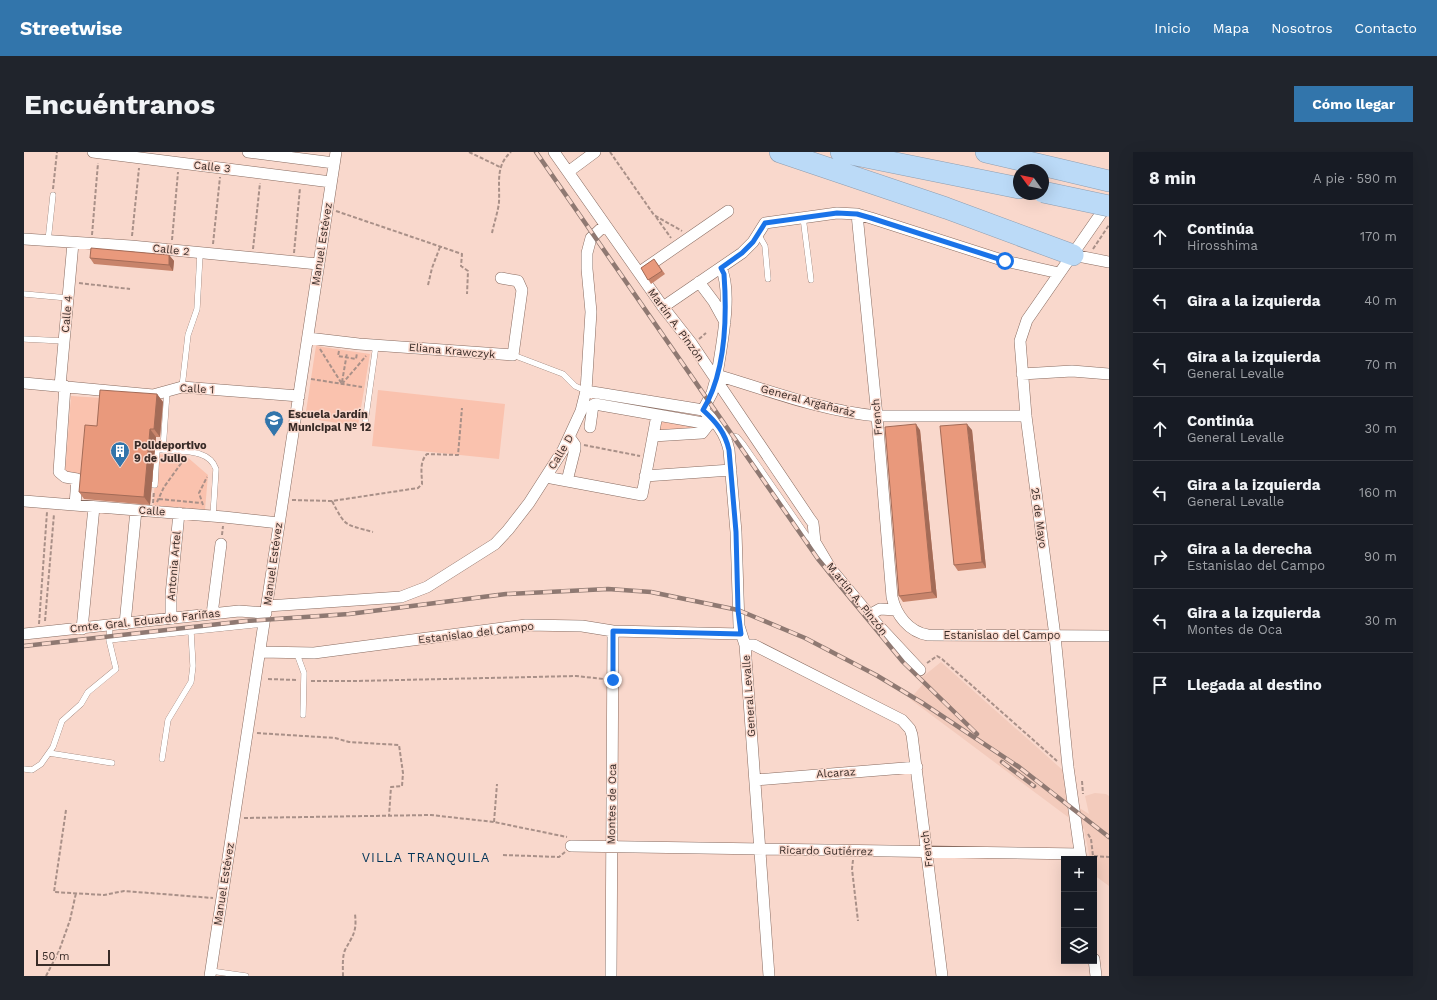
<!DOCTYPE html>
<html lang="es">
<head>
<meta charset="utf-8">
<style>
	:root { --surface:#171b24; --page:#20242c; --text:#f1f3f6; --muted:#9ea1a6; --line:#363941; --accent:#3275ab }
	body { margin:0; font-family:"Work Sans",sans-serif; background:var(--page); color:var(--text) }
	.controls { position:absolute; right:12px; bottom:12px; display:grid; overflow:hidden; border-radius:0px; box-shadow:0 4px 16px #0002 }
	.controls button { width:36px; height:36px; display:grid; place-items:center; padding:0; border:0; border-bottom:1px solid var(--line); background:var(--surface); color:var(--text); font:20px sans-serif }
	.compass { position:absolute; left:989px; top:12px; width:36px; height:36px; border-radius:50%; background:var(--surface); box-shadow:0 4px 16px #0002; rotate:303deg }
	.scale { position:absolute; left:12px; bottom:10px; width:74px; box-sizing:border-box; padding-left:4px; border:2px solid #392c28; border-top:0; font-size:11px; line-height:14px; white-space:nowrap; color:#392c28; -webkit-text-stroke:3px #f9d8cc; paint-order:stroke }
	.stop { position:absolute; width:12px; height:12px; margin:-9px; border:3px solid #1a73e8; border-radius:50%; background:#fff }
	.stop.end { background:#1a73e8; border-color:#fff; box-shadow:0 1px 4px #0008 }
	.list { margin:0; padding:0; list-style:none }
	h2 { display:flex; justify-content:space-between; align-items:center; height:52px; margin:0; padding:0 16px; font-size:17px }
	h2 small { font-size:13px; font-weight:400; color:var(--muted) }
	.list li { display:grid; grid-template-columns:26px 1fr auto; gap:12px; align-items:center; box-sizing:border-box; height:64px; padding:0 16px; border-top:1px solid var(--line) }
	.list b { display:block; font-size:15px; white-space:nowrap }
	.list p { margin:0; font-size:13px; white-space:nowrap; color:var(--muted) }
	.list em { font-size:13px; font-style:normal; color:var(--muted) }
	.icon { flex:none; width:22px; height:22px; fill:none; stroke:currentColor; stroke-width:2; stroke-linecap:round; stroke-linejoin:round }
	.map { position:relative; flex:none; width:1085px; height:824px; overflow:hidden; border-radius:0px }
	header { display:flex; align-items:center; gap:24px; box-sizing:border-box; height:56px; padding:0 20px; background:var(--accent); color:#fff }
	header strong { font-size:19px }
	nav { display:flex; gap:22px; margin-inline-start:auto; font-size:14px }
	.intro { display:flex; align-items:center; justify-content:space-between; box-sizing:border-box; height:96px; padding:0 24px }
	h1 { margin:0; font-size:28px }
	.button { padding:10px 18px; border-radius:0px; background:var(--accent); color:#fff; font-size:14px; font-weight:700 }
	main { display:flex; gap:24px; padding:0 24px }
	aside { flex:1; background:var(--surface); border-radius:0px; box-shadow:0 4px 16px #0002 }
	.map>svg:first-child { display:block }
	.built { fill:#f3cbbc }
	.green { fill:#fac2ae }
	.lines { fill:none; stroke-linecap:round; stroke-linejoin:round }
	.service-casing { stroke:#886b60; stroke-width:6 }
	.minor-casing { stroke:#886b60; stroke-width:12 }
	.motorway-casing { stroke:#8e9daf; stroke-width:22 }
	.path { stroke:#a99088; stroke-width:2; stroke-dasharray:4 2; stroke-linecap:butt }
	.service { stroke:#fff; stroke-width:5.5 }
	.minor { stroke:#fff; stroke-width:11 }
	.motorway { stroke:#bbdaf7; stroke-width:21 }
	.rail-casing { stroke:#8f7972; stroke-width:4.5 }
	.rail { stroke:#f9d8cc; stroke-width:3; stroke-dasharray:9; stroke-linecap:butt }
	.motorway-bridge-casing { stroke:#8e9daf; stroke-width:22; stroke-linecap:butt }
	.motorway-bridge { stroke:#bbdaf7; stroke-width:21 }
	.wall { fill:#c8846b }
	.shaded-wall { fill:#a36b57 }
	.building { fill:#e9997c; stroke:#a36b57 }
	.route { stroke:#1a73e8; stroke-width:5 }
	.labels { text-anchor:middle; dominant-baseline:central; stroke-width:3; stroke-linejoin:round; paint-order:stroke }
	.street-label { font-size:11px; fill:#392c28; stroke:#f9d8cc }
	.poi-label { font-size:11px; font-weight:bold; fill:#392c28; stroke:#f9d8cc; text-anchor:start }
	.quarter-label { font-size:13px; letter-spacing:1px; fill:#013457; stroke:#f9d8cc }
</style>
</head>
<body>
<header>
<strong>Streetwise</strong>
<nav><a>Inicio</a><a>Mapa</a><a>Nosotros</a><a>Contacto</a></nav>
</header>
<div class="intro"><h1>Encuéntranos</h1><a class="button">Cómo llegar</a></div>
<main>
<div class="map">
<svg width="1085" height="824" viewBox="0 0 1085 824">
	<rect width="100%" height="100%" fill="#f9d8cc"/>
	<path class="built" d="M917 510 1042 621 1046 650 1065 662 1061 644 1071 641 1082 642 1085 644V734L1070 723V707H1066L1060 677 886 547 899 532 896 527Z"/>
	<path class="green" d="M292 194 346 202 334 274 281 266Z
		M354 238 481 252 475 307 348 294Z
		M47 244 78 246 75 280 60 323 41 321Z
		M635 266 679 275 674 278 633 279Z
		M133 302 162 304 184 323 181 358 129 354Z"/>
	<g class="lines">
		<defs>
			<path id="service" d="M779 65 787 128
				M732 86 737 87 741 94 744 127
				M24 89 29 43
				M0 142 44 146
				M0 187 40 189
				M489 203 539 222 551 234 562 239
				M158 235 164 183 173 157 176 102
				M143 239 139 298C157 300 185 296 192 317L189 364
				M341 271 352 193
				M700 282 713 285 719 292 783 384 790 390
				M120 332 131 333 133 297 139 298
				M85 488 240 472
				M273 502 280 521 279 563
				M25 601 88 611
				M138 607 144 568 167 530 169 514 167 480
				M0 617 8 618 17 612 29 595 38 569 57 552 64 540 92 517 85 488 86 474
				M187 819 222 824"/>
			<path id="minor" d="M69 0 307 30
				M224 0 310 11
				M530 0 639 155 668 192 786 367 789 371 791 390 807 417 854 473 896 518
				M544 20 571 0
				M833 62 853 264 868 445C872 463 885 480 904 483L1085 484
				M0 87 107 94 294 112
				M1049 103 1085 110
				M620 117 704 59
				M675 130 690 150 701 170
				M639 155 718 101 729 90 741 71 813 61 833 62 847 66 981 109 1035 121
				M284 186 335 192 489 203 498 138 494 129 477 126
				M998 222 1048 219 1085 222
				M693 223C697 195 709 141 697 116
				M0 231 129 243 158 235 275 244
				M36 234 49 91
				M41 234 35 320 41 325 53 327 51 353
				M562 239 679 258
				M679 258C692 270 701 280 705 298L712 380 715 474 721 493 745 824
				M679 258 688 241 693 223C746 239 799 259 853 264H1002
				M566 275 569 253 571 252 685 272 691 269
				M629 284 678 281 685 272
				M621 324 707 318
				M522 325 618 343 633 263
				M543 329 551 297V293L546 286
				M0 349 200 365 255 371
				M243 454 377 445 403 435 471 392 484 378 505 351 539 298 557 259 562 239 567 160 563 117V101L567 86 581 73
				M188 462 197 392
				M845 463 856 457 872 458
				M147 467V443L155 361
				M101 472 112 358
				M58 477 70 355
				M0 482 215 459 242 461
				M721 493H730L878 568 886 577 888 583 918 824
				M236 500 290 501 502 473 558 474 589 479 717 482
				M731 628 893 615
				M547 694 1056 702
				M1057 707 1044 615 1031 484 1002 264 996 189 1003 168 1085 50
				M1070 807 1072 824
				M186 824 312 0
				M587 824 589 479"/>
			<path id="motorway" d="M756 0 922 56 1049 103
				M817 0 995 36
				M962 0 1085 29"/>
		</defs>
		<use href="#service" class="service-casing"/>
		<use href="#minor" class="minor-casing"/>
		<use href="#motorway" class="motorway-casing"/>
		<path class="path" d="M445 0 476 15
			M586 0 630 63 658 79
			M29 37 33 0
			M312 59 438 102 437 114 444 119 443 142
			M632 65 647 86
			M468 81C470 71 474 60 475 50 476 31 471 14 487 0
			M68 83 74 11
			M108 84 115 16
			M148 88 154 20
			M189 92 196 25
			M229 97 236 31
			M1069 97 1085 73
			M270 101 276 36
			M55 131 106 137
			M404 133 408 116 416 95
			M675 187 682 181
			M296 197 318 232
			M315 199 314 204 332 207 333 201
			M287 227 338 235
			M318 230 323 201
			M318 232 342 204
			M560 293 616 304
			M135 347 177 351
			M268 348 308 349 394 336 398 332C398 322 395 310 403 302L434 303 438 256
			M308 349C322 376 321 372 349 380
			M133 350 140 335 161 306
			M129 351 130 339
			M179 353 175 341 183 325
			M198 383 199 374
			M21 469 30 362
			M15 472 23 360
			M903 511 913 504 918 507 1033 609
			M244 527 272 528
			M287 529H332L552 524 580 527
			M233 581 311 586 325 590 375 593 379 621 378 634 367 635 365 664
			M1058 629 1059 642
			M42 658 30 740 80 743 100 739 189 746
			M220 666 407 663 470 670 543 685
			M470 670 473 632
			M1064 682 1067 687 1069 704 1085 705
			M479 703 535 705 541 700
			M829 708 828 717 834 769
			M22 824 35 799 46 768 52 741
			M319 824C319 817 318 805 321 798 329 783 333 780 331 762"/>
		<use href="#service" class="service"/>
		<use href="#minor" class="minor"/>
		<use href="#motorway" class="motorway"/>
		<defs>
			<path id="rail" d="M512 0 794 407 879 510 953 582
				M0 494 222 469 325 462 482 442 584 437 627 440 714 458 781 486 852 523 897 550 995 615 1085 685
				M978 610 1010 634"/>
		</defs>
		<use href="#rail" class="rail-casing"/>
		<use href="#rail" class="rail"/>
		<defs>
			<path id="motorway-bridge" d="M1019 40 1085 54"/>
		</defs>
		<use href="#motorway-bridge" class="motorway-bridge-casing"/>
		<use href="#motorway-bridge" class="motorway-bridge"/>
	</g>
	<path class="wall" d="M145 103 150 109 149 119 70 112 66 106Z
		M630 107 641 122 627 132 617 116Z
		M133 242 139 250 136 285H132L126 353 60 347 55 340 73 274Z
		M896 278 913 446 879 450 875 444Z
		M948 278 962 416 934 419 930 413Z"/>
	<path class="shaded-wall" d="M145 103 150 109 149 119 145 113Z
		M133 242 139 250 136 285 130 277Z
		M892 272 896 278 913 446 908 440Z
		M943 272 948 278 962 416 958 410Z
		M126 277 132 285 126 353 120 345Z"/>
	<path class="building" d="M67 96 145 103V113L66 106Z
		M630 107 638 119 624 128 617 116Z
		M76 238 133 242 130 277H126L120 345 55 340 61 273 73 274Z
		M892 272 908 440 875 444 861 275Z
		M943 272 958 410 930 413 916 274Z"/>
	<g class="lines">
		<path class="route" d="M589 528V479L717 482 714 458 712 380 705 298C701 280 692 270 679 258 702 220 703 164 700 122L697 116 718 101 729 90 741 71 813 61 833 62 847 66 981 109"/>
	</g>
	<defs>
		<symbol id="school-pin" viewBox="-11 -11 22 30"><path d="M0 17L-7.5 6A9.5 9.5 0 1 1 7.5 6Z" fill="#3275ab" stroke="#f9d8cc"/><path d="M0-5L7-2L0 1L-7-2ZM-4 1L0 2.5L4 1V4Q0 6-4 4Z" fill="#fff"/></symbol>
		<symbol id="building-pin" viewBox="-11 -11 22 30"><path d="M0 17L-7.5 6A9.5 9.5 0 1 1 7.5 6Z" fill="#3275ab" stroke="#f9d8cc"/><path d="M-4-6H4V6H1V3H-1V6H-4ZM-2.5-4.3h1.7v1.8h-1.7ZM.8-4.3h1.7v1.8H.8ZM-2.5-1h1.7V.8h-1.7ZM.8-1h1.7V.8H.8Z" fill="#fff"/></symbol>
	</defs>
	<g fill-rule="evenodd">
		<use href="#school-pin" x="239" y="257" width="22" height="30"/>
		<use href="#building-pin" x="85" y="288" width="22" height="30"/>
	</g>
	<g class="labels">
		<g class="street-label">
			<text transform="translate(188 15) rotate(6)">Calle 3</text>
			<text transform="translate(298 92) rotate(-81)">Manuel Estévez</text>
			<text transform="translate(147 98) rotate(6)">Calle 2</text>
			<text transform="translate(43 162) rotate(-85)">Calle 4</text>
			<text transform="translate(652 173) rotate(54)">Martín A. Pinzón</text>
			<text transform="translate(428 199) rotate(5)">Eliana Krawczyk</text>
			<text transform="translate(173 237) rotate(3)">Calle 1</text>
			<text transform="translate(784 249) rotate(15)">General Argañaráz</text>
			<text transform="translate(853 265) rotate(-95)">French</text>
			<text transform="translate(537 300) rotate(-59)">Calle D</text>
			<text transform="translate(128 359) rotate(4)">Calle</text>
			<text transform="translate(1015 366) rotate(82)">25 de Mayo</text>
			<text transform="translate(249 412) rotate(-82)">Manuel Estévez</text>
			<text transform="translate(150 414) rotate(-85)">Antonia Artel</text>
			<text transform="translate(833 447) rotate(51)">M.artín A. Pinzón</text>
			<text transform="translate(121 469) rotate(-6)">Cmte. Gral. Eduardo Fariñas</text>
			<text transform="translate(452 481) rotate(-7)">Estanislao del Campo</text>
			<text x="978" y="483">Estanislao del Campo</text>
			<text transform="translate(725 544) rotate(-94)">General Levalle</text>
			<text transform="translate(812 621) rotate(-4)">Alcaraz</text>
			<text transform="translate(588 652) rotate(-89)">Montes de Oca</text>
			<text transform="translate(903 697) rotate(-97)">French</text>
			<text transform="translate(802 699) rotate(1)">Ricardo Gutiérrez</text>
			<text transform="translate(200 732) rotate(-81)">Manuel Estévez</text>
		</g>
		<g class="poi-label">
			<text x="264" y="262">Escuela Jardín<tspan x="264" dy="13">Municipal Nº 12</tspan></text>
			<text x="110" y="293">Polideportivo<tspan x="110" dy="13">9 de Julio</tspan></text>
		</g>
		<g class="quarter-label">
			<text x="402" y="705">VILLA TRANQUILA</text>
		</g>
	</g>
</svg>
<div class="controls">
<button>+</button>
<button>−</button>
<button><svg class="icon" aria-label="layers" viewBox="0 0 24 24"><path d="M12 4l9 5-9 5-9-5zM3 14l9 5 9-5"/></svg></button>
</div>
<svg class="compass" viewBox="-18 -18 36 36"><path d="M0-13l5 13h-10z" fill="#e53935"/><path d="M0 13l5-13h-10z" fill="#9ea1a6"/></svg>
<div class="scale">50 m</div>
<div class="stop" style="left:981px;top:109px"></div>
<div class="stop end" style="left:589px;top:528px"></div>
</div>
<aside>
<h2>8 min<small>A pie · 590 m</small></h2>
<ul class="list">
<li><svg class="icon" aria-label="ahead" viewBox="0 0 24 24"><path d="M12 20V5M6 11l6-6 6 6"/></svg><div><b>Continúa</b><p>Hirosshima</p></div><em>170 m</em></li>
<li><svg class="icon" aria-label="left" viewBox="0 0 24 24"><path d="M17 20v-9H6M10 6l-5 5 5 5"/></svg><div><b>Gira a la izquierda</b></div><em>40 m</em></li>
<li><svg class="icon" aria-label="left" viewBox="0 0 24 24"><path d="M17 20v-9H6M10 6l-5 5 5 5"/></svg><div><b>Gira a la izquierda</b><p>General Levalle</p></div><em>70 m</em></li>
<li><svg class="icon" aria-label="ahead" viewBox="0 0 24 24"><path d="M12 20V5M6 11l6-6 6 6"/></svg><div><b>Continúa</b><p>General Levalle</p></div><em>30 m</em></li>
<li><svg class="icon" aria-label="left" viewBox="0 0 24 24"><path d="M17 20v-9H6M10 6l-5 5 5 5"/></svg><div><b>Gira a la izquierda</b><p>General Levalle</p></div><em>160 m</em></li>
<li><svg class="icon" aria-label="right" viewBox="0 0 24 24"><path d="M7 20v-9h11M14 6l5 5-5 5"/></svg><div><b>Gira a la derecha</b><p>Estanislao del Campo</p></div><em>90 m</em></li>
<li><svg class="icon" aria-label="left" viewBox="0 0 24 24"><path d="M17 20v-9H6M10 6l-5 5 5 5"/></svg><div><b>Gira a la izquierda</b><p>Montes de Oca</p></div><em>30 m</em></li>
<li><svg class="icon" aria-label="arrive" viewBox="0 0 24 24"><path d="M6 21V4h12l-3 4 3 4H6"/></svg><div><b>Llegada al destino</b></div></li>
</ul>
</aside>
</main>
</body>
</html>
